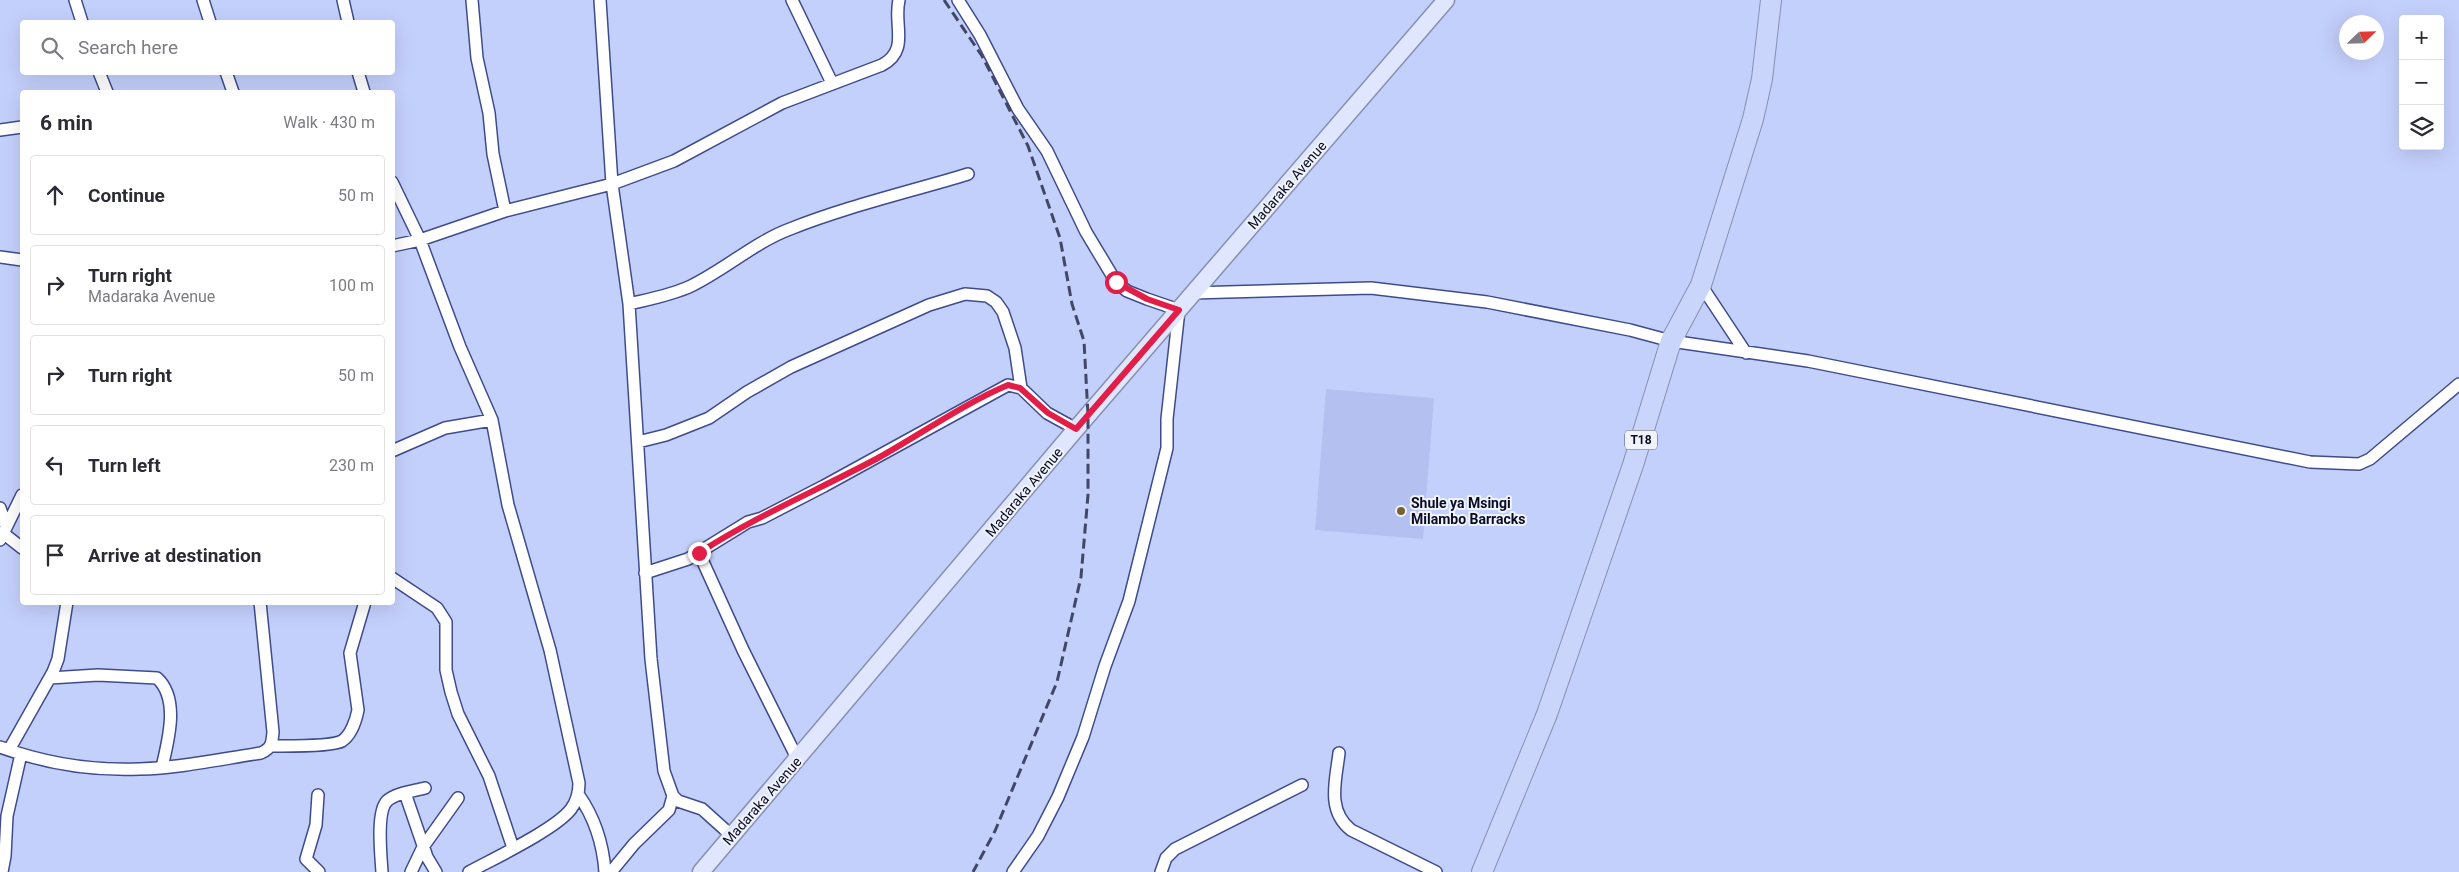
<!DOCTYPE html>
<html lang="en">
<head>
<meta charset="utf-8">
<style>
	:root { --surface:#fff; --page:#f7f7f7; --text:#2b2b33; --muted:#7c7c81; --line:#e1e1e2 }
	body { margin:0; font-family:Roboto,sans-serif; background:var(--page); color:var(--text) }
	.controls { position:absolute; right:15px; top:15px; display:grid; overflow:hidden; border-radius:5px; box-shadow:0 5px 20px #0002 }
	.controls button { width:45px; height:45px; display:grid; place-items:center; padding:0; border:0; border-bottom:1px solid var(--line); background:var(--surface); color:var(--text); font:25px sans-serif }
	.compass { position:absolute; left:2339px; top:15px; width:45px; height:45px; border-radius:50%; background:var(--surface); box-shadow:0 5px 20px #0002; rotate:67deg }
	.stop { position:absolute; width:15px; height:15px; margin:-11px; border:4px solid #e11d48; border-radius:50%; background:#fff }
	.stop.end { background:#e11d48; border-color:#fff; box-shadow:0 1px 5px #0008 }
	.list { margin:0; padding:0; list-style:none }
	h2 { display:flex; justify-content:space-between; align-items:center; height:65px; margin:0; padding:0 20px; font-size:21px }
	h2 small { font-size:16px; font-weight:400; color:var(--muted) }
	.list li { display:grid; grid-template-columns:32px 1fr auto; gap:15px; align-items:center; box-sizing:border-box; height:80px; margin:0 10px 10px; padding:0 10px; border:1px solid var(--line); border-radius:5px }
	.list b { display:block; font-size:19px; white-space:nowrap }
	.list p { margin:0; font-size:16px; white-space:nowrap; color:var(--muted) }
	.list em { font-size:16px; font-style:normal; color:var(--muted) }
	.icon { flex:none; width:28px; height:28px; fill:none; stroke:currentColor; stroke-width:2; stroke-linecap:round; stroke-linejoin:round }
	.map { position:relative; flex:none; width:2459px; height:872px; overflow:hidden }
	.search { position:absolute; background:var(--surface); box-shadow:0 5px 20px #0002; left:20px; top:20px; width:375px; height:55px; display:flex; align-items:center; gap:12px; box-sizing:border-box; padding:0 18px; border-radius:5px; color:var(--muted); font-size:19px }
	.panel { position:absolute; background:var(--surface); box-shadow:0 5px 20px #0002; left:20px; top:90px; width:375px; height:515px; border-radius:5px }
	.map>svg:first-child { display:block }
	.built { fill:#b4c0f0 }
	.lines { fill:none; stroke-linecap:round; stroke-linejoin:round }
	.street-casing { stroke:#3f4c8b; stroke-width:14 }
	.primary-casing { stroke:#868fb1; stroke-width:19 }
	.highway-casing { stroke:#868fb1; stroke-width:22 }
	.street { stroke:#fff; stroke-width:11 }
	.primary { stroke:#dfe6fd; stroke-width:16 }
	.highway { stroke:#cad5fc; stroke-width:20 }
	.rail { stroke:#414766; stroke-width:3; stroke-dasharray:10 5; stroke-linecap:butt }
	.route { stroke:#e11d48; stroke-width:6 }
	.poi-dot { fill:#746432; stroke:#f0f3fa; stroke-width:2 }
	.labels { text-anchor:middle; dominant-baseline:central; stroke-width:4; stroke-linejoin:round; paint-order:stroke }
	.shield { fill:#f0f3fa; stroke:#4e5165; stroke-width:1 }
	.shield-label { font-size:12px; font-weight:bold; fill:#080c25 }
	.street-label { font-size:14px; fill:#080c25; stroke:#f0f3fa }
	.poi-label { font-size:14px; font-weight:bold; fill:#080c25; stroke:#f0f3fa; text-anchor:start }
</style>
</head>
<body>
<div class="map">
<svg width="2459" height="872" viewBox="0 0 2459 872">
	<rect width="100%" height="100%" fill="#c4d0fc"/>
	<path class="built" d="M1326 389 1434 398 1423 539 1315 530Z"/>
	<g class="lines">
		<defs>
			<path id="street" d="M75 0 82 22
				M203 0 210 22
				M343 0 348 22
				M472 0 477 58 489 113 493 154 505 211
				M600 0 612 184 629 304 651 659 664 771 673 796 678 801 702 809 732 836
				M792 0 832 83
				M958 0 980 35 1018 109 1047 151 1086 232 1116 282 1127 291 1147 299 1179 310 1167 419V448L1129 601 1105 666 1083 737 1058 797 1038 836 1013 872
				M99 72 107 92
				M226 72 233 92
				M358 72 364 92
				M0 130 22 127
				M392 182 420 240 460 347 492 420 508 505 550 650 579 783C579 792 577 801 571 809 556 829 493 859 469 872
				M392 246 420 240 505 211 612 184 674 161 782 103 882 65C910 50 893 25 899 0
				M0 257 22 260
				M1701 285 1746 353
				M1192 293 1371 288 1487 302 1630 330 1671 341 1808 361 2310 462 2359 464 2370 459 2459 384
				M629 304C650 299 672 295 691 286 726 269 755 242 790 229 848 206 909 192 968 174
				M638 442 666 435 709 418 747 392 791 367 929 305 965 294 987 296 996 302 1003 312 1015 348 1021 388
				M392 451 445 428 492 420
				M0 508 6 526
				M3 533 22 548
				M0 540 22 495
				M699 553 743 650 798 760
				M645 573 688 559 748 522 762 518 824 486 1008 385 1021 388 1047 413 1076 429
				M392 578 437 608 446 622V670L451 692 458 714 489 776 513 848
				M50 678 98 675 157 678C180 699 168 741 162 767
				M270 746C285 746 331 747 342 741 351 735 356 720 358 710L350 653 365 602
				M0 747C44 763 92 771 140 769 180 768 221 759 261 753 272 748 272 743 273 732L260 602
				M9 750 53 672 58 659 67 602
				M1339 753C1336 780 1326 810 1351 830L1436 872
				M405 793 427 857 436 872
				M578 794C595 818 603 843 605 872
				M318 795 316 825 306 859 319 872
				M2 872 5 856 7 816 21 754
				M382 872C381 856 376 812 387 801 395 793 414 791 425 788
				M411 872 423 847 458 798
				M611 872 634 844 669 810 673 796
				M1161 872 1166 858 1175 849 1302 785"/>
			<path id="primary" d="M701 872 1076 429 1446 0"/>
			<path id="highway" d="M1482 872 1547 714 1633 465 1671 341 1701 285 1753 119 1762 79 1771 0"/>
		</defs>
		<use href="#street" class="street-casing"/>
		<use href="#primary" class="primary-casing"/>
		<use href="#highway" class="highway-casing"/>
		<use href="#street" class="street"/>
		<use href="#primary" class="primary"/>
		<use href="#highway" class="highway"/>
		<path class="rail" d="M944 0 982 56 1028 146 1060 238 1072 304 1084 341 1088 415V495L1081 577 1057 682 995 831 973 872"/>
	</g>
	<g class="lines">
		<path class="route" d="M699 553C756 516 818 490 878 458 921 434 963 404 1008 385L1020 388 1048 413 1076 429 1179 310 1147 299 1116 282"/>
	</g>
	<circle class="poi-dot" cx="1401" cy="511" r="5"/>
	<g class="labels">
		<rect class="shield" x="1625" y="430.5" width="32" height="19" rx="4"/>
		<g class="shield-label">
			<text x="1641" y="440">T18</text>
		</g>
		<g class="street-label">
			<text transform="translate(1287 185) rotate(-49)">Madaraka Avenue</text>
			<text transform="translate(1024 492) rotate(-50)">Madaraka Avenue</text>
			<text transform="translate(762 801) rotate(-49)">Madaraka Avenue</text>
		</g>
		<g class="poi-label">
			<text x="1411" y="503">Shule ya Msingi<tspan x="1411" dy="16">Milambo Barracks</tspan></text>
		</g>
	</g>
</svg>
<div class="controls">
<button>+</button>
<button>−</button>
<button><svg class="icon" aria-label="layers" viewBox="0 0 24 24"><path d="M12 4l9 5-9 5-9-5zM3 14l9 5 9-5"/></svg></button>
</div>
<svg class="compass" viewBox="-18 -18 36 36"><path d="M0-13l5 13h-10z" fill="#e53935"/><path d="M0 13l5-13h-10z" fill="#7c7c81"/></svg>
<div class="stop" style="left:1116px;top:282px"></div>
<div class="stop end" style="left:699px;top:553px"></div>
<div class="search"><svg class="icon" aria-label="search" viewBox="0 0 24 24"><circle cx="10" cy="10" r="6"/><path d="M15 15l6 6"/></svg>Search here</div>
<section class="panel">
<h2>6 min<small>Walk · 430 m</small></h2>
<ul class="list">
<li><svg class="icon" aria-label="ahead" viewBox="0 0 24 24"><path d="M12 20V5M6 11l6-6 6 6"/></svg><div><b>Continue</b></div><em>50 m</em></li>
<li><svg class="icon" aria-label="right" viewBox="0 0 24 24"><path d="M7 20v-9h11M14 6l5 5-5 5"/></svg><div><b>Turn right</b><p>Madaraka Avenue</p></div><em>100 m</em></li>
<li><svg class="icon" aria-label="right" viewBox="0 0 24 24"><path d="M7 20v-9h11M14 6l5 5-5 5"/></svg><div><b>Turn right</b></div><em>50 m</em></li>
<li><svg class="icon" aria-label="left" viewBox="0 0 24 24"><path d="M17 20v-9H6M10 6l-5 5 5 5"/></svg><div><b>Turn left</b></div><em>230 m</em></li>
<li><svg class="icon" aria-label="arrive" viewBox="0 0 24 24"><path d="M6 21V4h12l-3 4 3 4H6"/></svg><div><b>Arrive at destination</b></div></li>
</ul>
</section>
</div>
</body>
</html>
